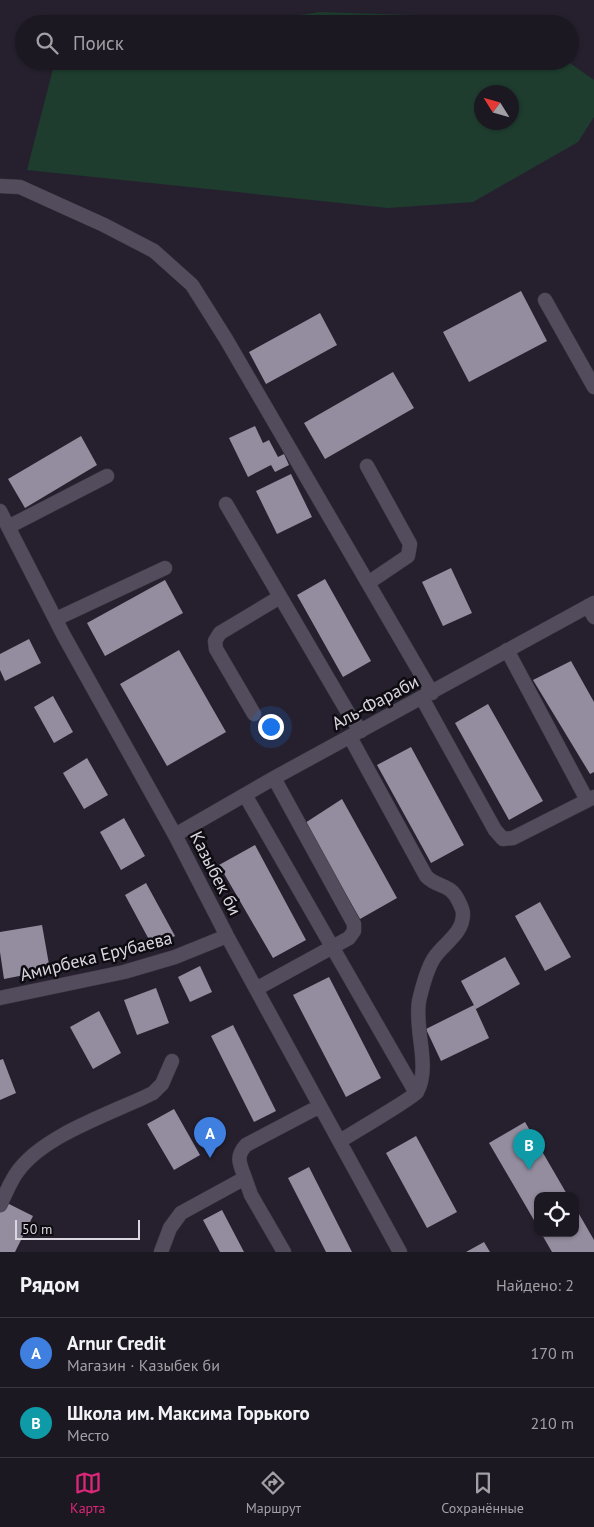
<!DOCTYPE html>
<html lang="ru">
<head>
<meta charset="utf-8">
<style>
	:root { --surface:#1c1822; --page:#29252f; --text:#f1f3f6; --muted:#a0a0a5; --line:#3a3740; --accent:#db2777 }
	body { margin:0; font-family:"PT Sans",sans-serif; background:var(--page); color:var(--text) }
	.controls { position:absolute; right:15px; bottom:15px; display:grid; overflow:hidden; border-radius:10px; box-shadow:0 1px 4px #0004 }
	.controls button { width:45px; height:45px; display:grid; place-items:center; padding:0; border:0; border-bottom:1px solid var(--line); background:var(--surface); color:var(--text); font:25px sans-serif }
	.compass { position:absolute; left:474px; top:85px; width:45px; height:45px; border-radius:50%; background:var(--surface); box-shadow:0 1px 4px #0004; rotate:307deg }
	.scale { position:absolute; left:15px; bottom:12px; width:125px; box-sizing:border-box; padding-left:5px; border:2px solid #dad6e0; border-top:0; font-size:14px; line-height:18px; white-space:nowrap; color:#dad6e0; -webkit-text-stroke:4px #0e0b11; paint-order:stroke }
	.you { position:absolute; left:270px; top:726px; width:18px; height:18px; margin:-12px; border:4px solid #fff; border-radius:50%; background:#1a73e8; box-shadow:0 0 0 8px #1a73e833 }
	.badge { display:grid; place-items:center; width:32px; height:32px; border-radius:50%; background:var(--accent); color:#fff; font-size:16px; font-weight:700 }
	.pin { position:absolute; translate:-50% -41px; filter:drop-shadow(0 1px 2px #0008) }
	.pin::after { content:''; position:absolute; top:26px; width:18px; height:15px; background:inherit; clip-path:polygon(0 0,100% 0,50% 100%) }
	.list { margin:0; padding:0; list-style:none }
	h2 { display:flex; justify-content:space-between; align-items:center; height:65px; margin:0; padding:0 20px; font-size:21px }
	h2 small { font-size:16px; font-weight:400; color:var(--muted) }
	.list li { display:grid; grid-template-columns:32px 1fr auto; gap:15px; align-items:center; box-sizing:border-box; height:70px; padding:0 20px; border-top:1px solid var(--line) }
	.list b { display:block; font-size:19px; white-space:nowrap }
	.list p { margin:0; font-size:16px; white-space:nowrap; color:var(--muted) }
	.list em { font-size:16px; font-style:normal; color:var(--muted) }
	.icon { flex:none; width:28px; height:28px; fill:none; stroke:currentColor; stroke-width:2; stroke-linecap:round; stroke-linejoin:round }
	.map { position:relative; flex:none; width:594px; height:1252px; overflow:hidden }
	.search { position:absolute; background:var(--surface); box-shadow:0 1px 4px #0004; left:15px; right:15px; top:15px; height:55px; display:flex; align-items:center; gap:12px; box-sizing:border-box; padding:0 18px; border-radius:28px; color:var(--muted); font-size:19px }
	.sheet { height:205px; background:var(--surface) }
	nav { display:flex; justify-content:space-around; align-items:center; box-sizing:border-box; height:70px; border-top:1px solid var(--line); background:var(--surface); font-size:14px; color:var(--muted) }
	nav a { display:grid; justify-items:center; gap:2px }
	nav .on { color:var(--accent) }
	.map>svg:first-child { display:block }
	.green { fill:#1e3d2f; fill-rule:evenodd }
	.building { fill:#948d9f }
	.lines { fill:none; stroke-linecap:round; stroke-linejoin:round }
	.street-casing { stroke:#403a46; stroke-width:15 }
	.street { stroke:#524c5c; stroke-width:14 }
	.labels { text-anchor:middle; dominant-baseline:central; stroke-width:5; stroke-linejoin:round; paint-order:stroke }
	.street-label { font-size:18px; fill:#dad6e0; stroke:#0e0b11 }
</style>
</head>
<body>
<div class="map">
<svg width="594" height="1252" viewBox="0 0 594 1252">
	<rect width="100%" height="100%" fill="#26202e"/>
	<path class="green" d="M320 12 505 18 514 24H241Z
		M55 61H567L594 80V117L578 142 473 202 388 208 27 170ZM482 92H512V122H482Z"/>
	<path class="building" d="M521 291 547 341 469 382 443 332Z
		M320 313 337 345 266 384 249 352Z
		M393 372 414 408 325 459 304 423Z
		M255 426 263 443 269 440 278 457 284 454 289 465 275 472 271 465 248 477 229 438Z
		M81 436 97 465 25 508 8 479Z
		M291 474 312 517 277 534 256 491Z
		M451 568 472 613 443 626 422 582Z
		M325 579 371 661 343 677 297 595Z
		M165 580 183 613 105 656 87 623Z
		M29 639 41 663 5 681 0 670V654Z
		M179 650 226 732 167 766 120 684Z
		M571 661 594 702V772L590 774 533 680Z
		M53 696 73 732 54 743 34 707Z
		M488 704 543 801 509 820 455 723Z
		M411 747 464 845 431 863 377 765Z
		M87 758 108 795 84 809 63 773Z
		M342 799 397 898 360 919 305 823Z
		M124 818 145 856 121 870 100 832Z
		M255 845 306 940 273 958 219 865Z
		M146 883 175 936 153 947 125 895Z
		M540 902 571 957 545 971 515 916Z
		M42 925 50 970 4 979 0 952V932Z
		M505 957 520 984 476 1009 461 981Z
		M200 966 212 992 190 1002 178 977Z
		M329 977 381 1078 346 1097 293 995Z
		M156 988 169 1023 137 1035 124 1000Z
		M474 1005 489 1038 441 1061 426 1029Z
		M99 1011 121 1053 93 1069 70 1027Z
		M233 1025 276 1111 254 1122 211 1036Z
		M3 1059 16 1093 0 1100V1060Z
		M174 1109 200 1155 174 1170 147 1124Z
		M525 1122 568 1196H538V1227L489 1143Z
		M416 1136 457 1212 427 1228 386 1153Z
		M309 1167 352 1252H326L288 1178Z
		M5 1202 33 1216 15 1252H0V1212Z
		M575 1207 594 1240V1252H552L541 1233H575Z
		M222 1210 244 1252H220L203 1220Z
		M484 1242 490 1252H466Z"/>
	<g class="lines">
		<defs>
			<path id="street" d="M0 186 20 187 104 225 154 251 192 285 226 339 432 693
				M545 300 594 387
				M367 466 410 544 408 556 368 583
				M226 504 350 716 361 731
				M0 511 64 636 175 835 227 936 400 1252
				M8 527 107 476
				M588 606 594 617
				M56 619 165 568
				M507 650 587 800
				M422 698 495 830 503 839 513 838 594 797
				M254 714 216 649 215 641 220 633 280 597
				M245 795 416 1093
				M175 835 274 778 594 603
				M256 989 349 938 354 931V924L274 778
				M0 998 124 972 175 957 227 936
				M340 1141C351 1134 413 1098 417 1092 431 1066 414 1030 419 1001 422 988 427 969 434 958 444 943 463 934 463 914 463 909 460 904 458 900 450 883 437 888 426 876L350 737
				M245 1178 251 1195 284 1252
				M0 1205C6 1193 11 1180 18 1171 45 1134 113 1113 153 1093L162 1084 172 1061
				M161 1252 170 1228 181 1213 245 1178C240 1164 235 1157 246 1145L320 1106"/>
		</defs>
		<use href="#street" class="street-casing"/>
		<use href="#street" class="street"/>
	</g>
	<g class="labels">
		<g class="street-label">
			<text transform="translate(375 702) rotate(-28)">Аль-Фараби</text>
			<text transform="translate(216 873) rotate(63)">Казыбек би</text>
			<text transform="translate(96 956) rotate(-14)">Амирбека Ерубаева</text>
		</g>
	</g>
</svg>
<div class="controls">
<button><svg class="icon" aria-label="locate" viewBox="0 0 24 24"><circle cx="12" cy="12" r="6"/><path d="M12 2v4M12 18v4M2 12h4M18 12h4"/></svg></button>
</div>
<svg class="compass" viewBox="-18 -18 36 36"><path d="M0-13l5 13h-10z" fill="#e53935"/><path d="M0 13l5-13h-10z" fill="#a0a0a5"/></svg>
<div class="scale">50 m</div>
<div class="you"></div>
<div class="pin badge" style="left:210px;top:1158px;background:#3f7fe0">A</div>
<div class="pin badge" style="left:529px;top:1170px;background:#0f9aa8">B</div>
<div class="search"><svg class="icon" aria-label="search" viewBox="0 0 24 24"><circle cx="10" cy="10" r="6"/><path d="M15 15l6 6"/></svg>Поиск</div>
</div>
<section class="sheet">
<h2>Рядом<small>Найдено: 2</small></h2>
<ul class="list">
<li><span class="badge" style="background:#3f7fe0">A</span><div><b>Arnur Credit</b><p>Магазин · Казыбек би</p></div><em>170 m</em></li>
<li><span class="badge" style="background:#0f9aa8">B</span><div><b>Школа им. Максима Горького</b><p>Место</p></div><em>210 m</em></li>
</ul>
</section>
<nav>
<a class="on"><svg class="icon" aria-label="map" viewBox="0 0 24 24"><path d="M3 6l6-2 6 2 6-2v14l-6 2-6-2-6 2zM9 4v14M15 6v14"/></svg>Карта</a>
<a><svg class="icon" aria-label="directions" viewBox="0 0 24 24"><path d="M12 3l9 9-9 9-9-9zM9 14v-3h6M13 9l2 2-2 2"/></svg>Маршрут</a>
<a><svg class="icon" aria-label="saved" viewBox="0 0 24 24"><path d="M7 4h10v16l-5-4-5 4z"/></svg>Сохранённые</a>
</nav>
</body>
</html>
